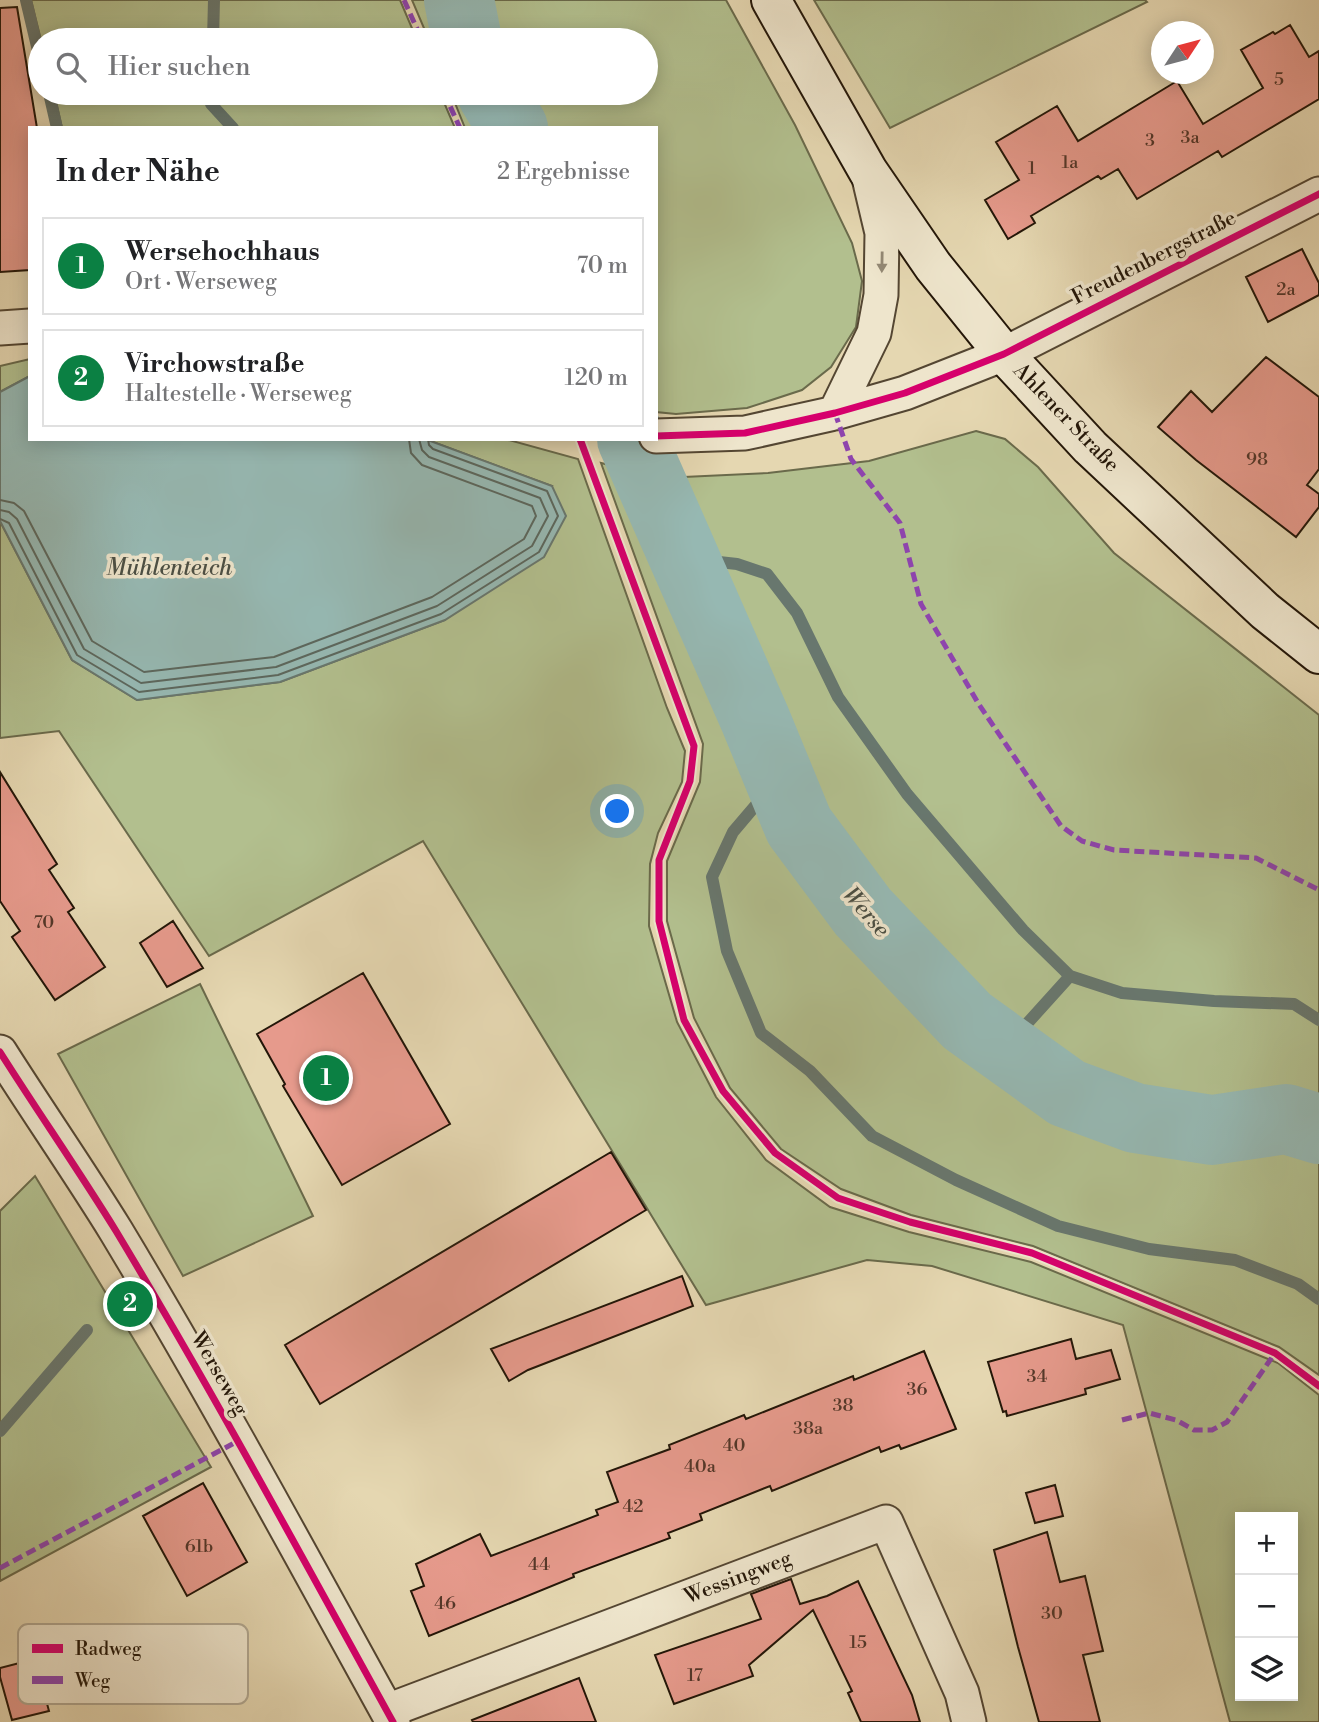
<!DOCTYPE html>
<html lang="de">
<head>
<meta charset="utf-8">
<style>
	:root { --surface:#fff; --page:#f6f6f6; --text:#202124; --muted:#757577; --line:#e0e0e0; --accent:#0b8043 }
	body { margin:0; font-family:"Libre Bodoni",serif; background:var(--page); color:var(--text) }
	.controls { position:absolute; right:21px; bottom:21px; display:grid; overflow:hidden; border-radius:0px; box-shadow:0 4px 18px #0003 }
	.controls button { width:63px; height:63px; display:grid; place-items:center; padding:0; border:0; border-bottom:2px solid var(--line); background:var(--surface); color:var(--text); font:35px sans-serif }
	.compass { position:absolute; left:1151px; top:21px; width:63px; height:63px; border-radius:50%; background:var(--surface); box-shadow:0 4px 18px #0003; rotate:54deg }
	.you { position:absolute; left:618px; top:812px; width:24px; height:24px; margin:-18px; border:5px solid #fff; border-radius:50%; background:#1a73e8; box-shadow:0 0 0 10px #1a73e833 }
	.badge { display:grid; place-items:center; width:46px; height:46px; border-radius:50%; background:var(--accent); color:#fff; font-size:23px; font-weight:700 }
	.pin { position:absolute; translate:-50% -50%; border:4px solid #fff; box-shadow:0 2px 7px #0006 }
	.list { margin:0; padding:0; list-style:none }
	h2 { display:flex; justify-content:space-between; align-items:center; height:91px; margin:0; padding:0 28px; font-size:30px }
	h2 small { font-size:23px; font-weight:400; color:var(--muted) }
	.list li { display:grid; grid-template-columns:46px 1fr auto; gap:21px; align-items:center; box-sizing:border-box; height:98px; margin:0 14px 14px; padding:0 14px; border:2px solid var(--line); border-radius:0px }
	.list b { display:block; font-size:26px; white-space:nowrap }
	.list p { margin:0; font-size:23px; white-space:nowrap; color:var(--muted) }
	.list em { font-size:23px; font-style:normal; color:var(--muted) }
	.icon { flex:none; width:38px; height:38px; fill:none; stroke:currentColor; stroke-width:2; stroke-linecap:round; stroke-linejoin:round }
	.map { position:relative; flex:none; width:1319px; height:1722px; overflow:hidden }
	.search { position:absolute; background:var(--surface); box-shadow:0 4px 18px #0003; left:28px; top:28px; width:630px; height:77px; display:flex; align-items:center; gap:18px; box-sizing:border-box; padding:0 24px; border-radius:38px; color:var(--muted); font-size:26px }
	.panel { position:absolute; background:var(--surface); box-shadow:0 4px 18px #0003; left:28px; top:126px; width:630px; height:315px; border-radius:0px }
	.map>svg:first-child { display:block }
	.green { fill:#b2bf8e; stroke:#6a6a4b; stroke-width:2; fill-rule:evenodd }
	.water { fill:#96b8b2; stroke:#68776e; stroke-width:2 }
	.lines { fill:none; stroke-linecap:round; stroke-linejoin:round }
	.shore { stroke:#5c675d; stroke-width:2 }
	.stream { stroke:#68776e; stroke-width:12 }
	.river { stroke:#96b8b2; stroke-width:70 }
	.building { fill:#e69a8c; stroke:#231608; stroke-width:2 }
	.minor-casing { stroke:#544632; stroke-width:37 }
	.secondary-casing { stroke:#231608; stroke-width:42 }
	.minor { stroke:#eee5cc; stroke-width:33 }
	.secondary { stroke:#eee5cc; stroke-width:38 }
	.quiet { stroke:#8e44ad; stroke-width:5; stroke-dasharray:10 5; stroke-linecap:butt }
	.cycleway-casing { stroke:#eee5cc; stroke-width:11 }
	.cycleway { stroke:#d6006c; stroke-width:7 }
	.oneway { fill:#938874 }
	.labels { text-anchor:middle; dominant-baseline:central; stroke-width:7; stroke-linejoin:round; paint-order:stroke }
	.number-label { font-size:18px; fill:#543729 }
	.street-label { font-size:21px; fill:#231608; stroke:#eee5cc }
	.water-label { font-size:23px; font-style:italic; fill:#4b4f44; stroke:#eee5cc }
	.key { fill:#eee5cc; stroke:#b1a791; stroke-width:2 }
	.key-label { font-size:19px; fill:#231608 }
</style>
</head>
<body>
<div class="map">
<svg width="1319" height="1722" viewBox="0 0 1319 1722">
	<rect width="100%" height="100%" fill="#e5d7b1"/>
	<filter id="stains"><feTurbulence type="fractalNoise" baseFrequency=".00286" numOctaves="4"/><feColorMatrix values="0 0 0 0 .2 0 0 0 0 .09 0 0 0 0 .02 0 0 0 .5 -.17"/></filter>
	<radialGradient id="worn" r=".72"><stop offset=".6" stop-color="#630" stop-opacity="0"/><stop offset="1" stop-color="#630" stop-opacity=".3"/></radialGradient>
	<path class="green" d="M31 0H400L417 40H41Z
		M412 0H726L795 125 852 243 862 281 856 327 831 367 802 390 747 408 676 414 656 412V128H465L451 93H646V40H429Z
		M814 0H1145L1147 2 890 128Z
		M54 93H440L455 128H62Z
		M30 359V376L0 392V366Z
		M976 431 1005 439 1038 467 1114 553 1319 715V1375L1279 1347 1033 1246 911 1215 841 1189 781 1149 730 1088 694 1018 667 921V861L700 782 703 744 601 463 662 478 768 473 869 461Z
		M425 439H505L578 459 667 708 685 751 682 782 658 833 650 864 649 926 677 1022 716 1097 766 1160 830 1207 909 1232 1031 1262 1278 1363 1319 1395V1722H1230L1123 1325 932 1266 867 1260 706 1305 423 841 209 956 59 731 0 738V521L72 660 137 700 280 682 445 620 552 486ZM1240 1517H1293V1696H1240Z
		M200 984 313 1216 183 1276 58 1054Z
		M35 1176 211 1467 0 1581V1211Z"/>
	<path class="water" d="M30 376V439H425L552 486 566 516 544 557 445 620 280 682 137 700 72 660 0 521V392Z"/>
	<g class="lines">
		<path class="shore" d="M0 500 14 503 24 511 92 641 144 672 274 657 432 597 524 539 536 516 532 506 422 465 411 453 409 439
			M0 510 9 512 17 519 84 649 141 683 276 667 437 606 532 546 548 516 540 498 429 457 422 450 419 439
			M0 519 9 523 77 655 139 692 278 675 441 614 539 552 558 516 547 491 433 449 429 445 428 439"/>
		<path class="stream" d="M26 0 40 59
			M213 40 214 0
			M49 93 57 128
			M211 93V104L233 128
			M683 558 737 564 767 574 797 613 838 697 907 794 1023 930 1070 976
			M779 778 733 832 712 877 727 951 761 1033 810 1071 872 1136 956 1180 1058 1226 1149 1249 1235 1260 1298 1284 1319 1299
			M1005 1048 1070 976 1122 993 1214 1001 1294 1004 1319 1020
			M0 1431 87 1330"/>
		<path class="river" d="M459 0 467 40
			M492 93 513 128
			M632 439 755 719 799 826 863 912 967 1021 1067 1093 1135 1118 1212 1130 1286 1119 1319 1129"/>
	</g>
	<path class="building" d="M17 7 37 128H30V270L0 272V8Z
		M1290 25 1309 57 1319 51V99L1222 157 1218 151 1137 199 1118 169 1101 179 1098 176 1031 216 1035 223 1008 239 985 200 1019 180 996 142 1057 106 1078 141 1177 81 1203 124 1263 88 1241 50 1273 32 1275 34Z
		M1302 249 1319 283V295L1268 322 1246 277Z
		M1266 357 1319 397V469L1307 485 1319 494V507L1296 537 1196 460 1158 427 1191 391 1212 412Z
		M0 772 57 864 49 870 74 908 68 912 105 967 55 1000 12 937 20 931 0 901Z
		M173 921 203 968 167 987 140 943Z
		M363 973 450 1124 342 1185 283 1086 285 1084 257 1034Z
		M611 1152 646 1210 320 1404 285 1345Z
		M682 1276 693 1306 528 1370 509 1381 491 1349Z
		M1071 1339 1076 1359 1111 1350 1120 1379 1085 1389 1086 1394 1007 1416 1006 1411 1003 1412 988 1362Z
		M924 1351 956 1429 901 1449 899 1445 881 1452 879 1447 772 1491 770 1486 700 1514 702 1520 668 1533 670 1538 573 1574 574 1577 429 1636 411 1591 424 1586 416 1564 480 1534 491 1556 598 1515 596 1510 618 1502 607 1472 670 1449 669 1445 744 1415 746 1419 853 1376 854 1380Z
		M203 1483 247 1562 187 1596 143 1516Z
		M1055 1485 1063 1516 1035 1523 1026 1493Z
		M1047 1532 1060 1582 1085 1576 1103 1651 1083 1655 1100 1722H1039L1018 1647 994 1550Z
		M791 1579 800 1604 827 1596 858 1581 912 1695 920 1722H861L848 1693 852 1691 813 1610 749 1665 753 1676 674 1704 655 1655 761 1619 751 1594Z
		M35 1659 49 1711 12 1720 0 1677V1668Z
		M579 1678 596 1722H473L472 1720Z"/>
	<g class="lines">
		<defs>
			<path id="minor" d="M0 328 30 326
				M835 413 874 333 881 295 882 233 869 178
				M656 436 745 433 835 413 905 393 1004 354 1319 194
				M0 1052C38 1112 79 1171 116 1231 213 1392 302 1557 393 1722
				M387 1711 886 1522 962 1693 969 1722"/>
			<path id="secondary" d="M771 0 868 171 933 266 1004 354 1090 447 1265 611 1319 654"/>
		</defs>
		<use href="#minor" class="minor-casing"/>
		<use href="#secondary" class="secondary-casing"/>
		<use href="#minor" class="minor"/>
		<use href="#secondary" class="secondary"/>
		<path class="quiet" d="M404 0 422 40
			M444 93 460 128
			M835 413 851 459 900 523 921 604 978 703 1061 826 1082 841 1114 850 1256 858 1319 890
			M1122 1420 1149 1413 1176 1420 1194 1430H1212L1227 1422 1275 1353
			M0 1568 238 1441"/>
		<defs>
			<path id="cycleway" d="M656 436 745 433 835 413 905 393 1004 354 1319 194
				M580 439 694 746 690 781 659 860V921L684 1020 723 1091 775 1153 838 1198 910 1222 1032 1253 1275 1353 1319 1386
				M0 1052C38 1112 79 1171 116 1231 213 1392 302 1557 393 1722"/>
		</defs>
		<use href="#cycleway" class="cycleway-casing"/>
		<use href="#cycleway" class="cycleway"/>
	</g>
	<defs><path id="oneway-solid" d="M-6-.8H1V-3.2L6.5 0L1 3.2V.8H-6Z" transform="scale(1.75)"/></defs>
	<use class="oneway" href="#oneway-solid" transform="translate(882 262) rotate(91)"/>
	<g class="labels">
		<g class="number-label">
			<text x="1279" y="79">5</text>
			<text x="1190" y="137">3a</text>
			<text x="1150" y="140">3</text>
			<text x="1070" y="162">1a</text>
			<text x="1032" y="168">1</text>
			<text x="1286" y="289">2a</text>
			<text x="1257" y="459">98</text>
			<text x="44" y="922">70</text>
			<text x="1037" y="1376">34</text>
			<text x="917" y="1389">36</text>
			<text x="843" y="1405">38</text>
			<text x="808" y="1428">38a</text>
			<text x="734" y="1445">40</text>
			<text x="700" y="1466">40a</text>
			<text x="633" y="1506">42</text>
			<text x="199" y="1546">61b</text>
			<text x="539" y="1564">44</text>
			<text x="445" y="1603">46</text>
			<text x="1052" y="1613">30</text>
			<text x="858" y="1642">15</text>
			<text x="695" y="1675">17</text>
		</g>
		<g class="street-label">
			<text transform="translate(1154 258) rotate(-27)">Freudenbergstraße</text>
			<text transform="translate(1066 418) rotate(46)">Ahlener Straße</text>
			<text transform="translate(219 1374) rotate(60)">Werseweg</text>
			<text transform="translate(738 1578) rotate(-21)">Wessingweg</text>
		</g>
		<g class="water-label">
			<text x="169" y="568">Mühlenteich</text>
			<text transform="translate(866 912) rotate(49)">Werse</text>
		</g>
	</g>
	<rect x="18" y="1624" width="230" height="80" rx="10" class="key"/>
	<rect x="32" y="1644" width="31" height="9" fill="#d6006c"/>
	<rect x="32" y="1676" width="31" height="8" fill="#8e44ad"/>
	<g class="key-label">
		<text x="75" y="1655">Radweg</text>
		<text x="75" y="1687">Weg</text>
	</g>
	<rect width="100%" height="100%" filter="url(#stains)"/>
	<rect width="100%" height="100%" fill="url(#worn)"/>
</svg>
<div class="controls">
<button>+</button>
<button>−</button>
<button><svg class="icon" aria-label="layers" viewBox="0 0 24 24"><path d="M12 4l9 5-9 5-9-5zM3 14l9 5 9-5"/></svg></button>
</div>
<svg class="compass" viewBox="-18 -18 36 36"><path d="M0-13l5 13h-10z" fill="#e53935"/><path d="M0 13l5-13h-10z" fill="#757577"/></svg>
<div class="you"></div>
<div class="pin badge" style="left:326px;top:1078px">1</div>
<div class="pin badge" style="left:130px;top:1304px">2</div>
<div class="search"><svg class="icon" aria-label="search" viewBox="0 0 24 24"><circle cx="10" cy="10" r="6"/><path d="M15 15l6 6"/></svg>Hier suchen</div>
<section class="panel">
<h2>In der Nähe<small>2 Ergebnisse</small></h2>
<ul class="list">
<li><span class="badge">1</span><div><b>Wersehochhaus</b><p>Ort · Werseweg</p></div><em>70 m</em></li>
<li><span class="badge">2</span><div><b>Virchowstraße</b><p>Haltestelle · Werseweg</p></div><em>120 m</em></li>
</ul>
</section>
</div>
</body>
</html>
